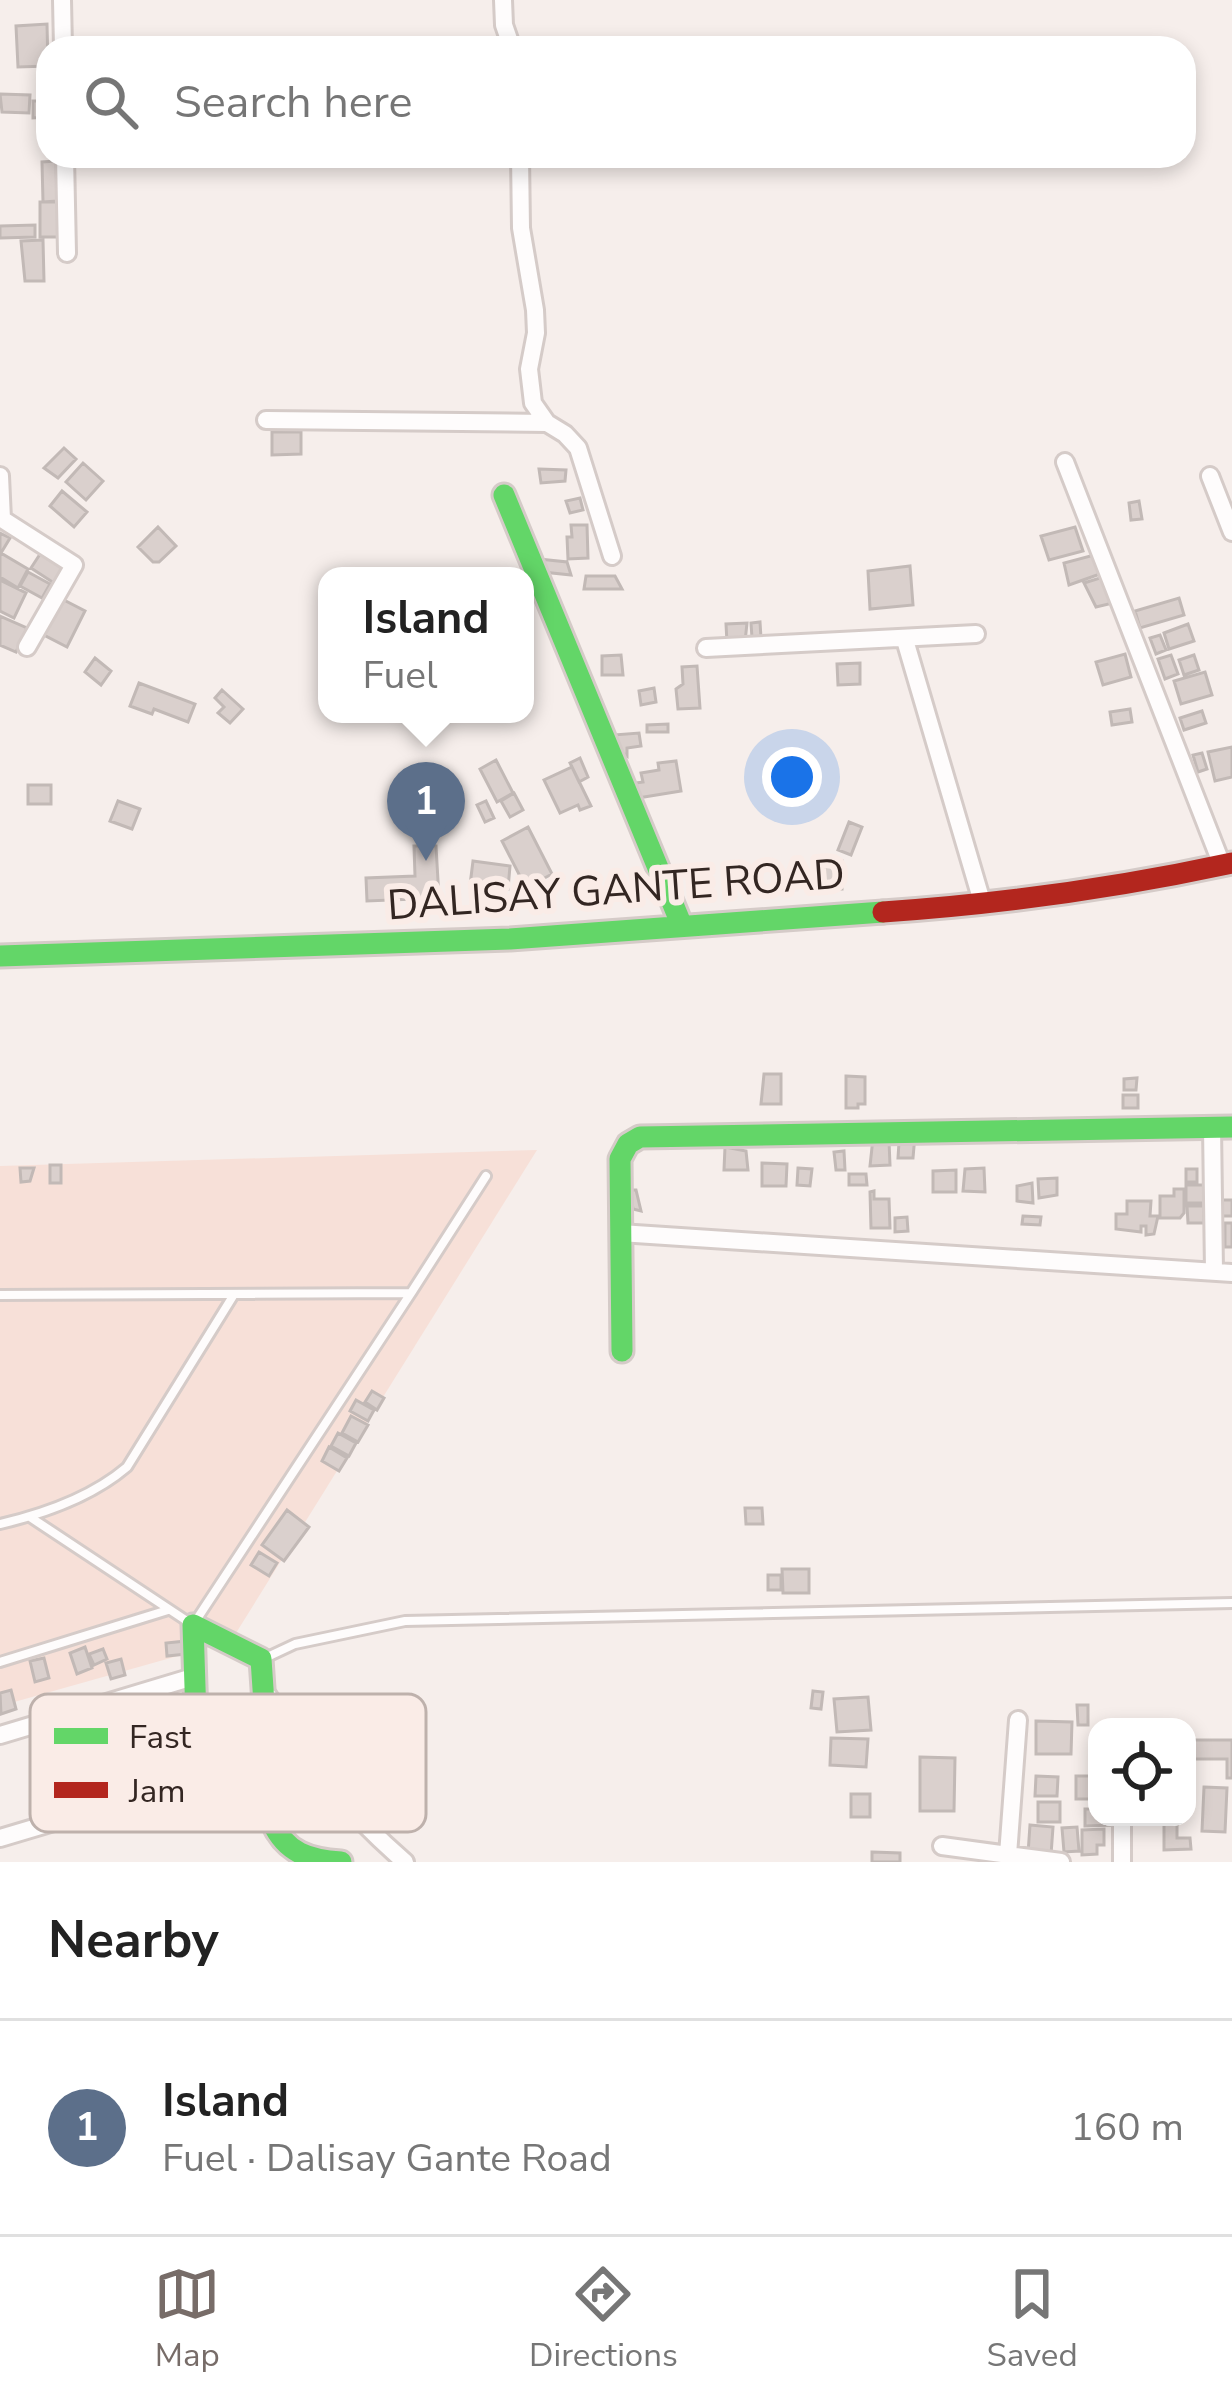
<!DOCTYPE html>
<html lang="en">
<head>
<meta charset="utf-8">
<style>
	:root { --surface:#fff; --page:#f2f2f2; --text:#222; --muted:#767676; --line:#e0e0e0; --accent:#776c68 }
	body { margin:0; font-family:"Nunito Sans",sans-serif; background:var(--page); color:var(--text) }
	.controls { position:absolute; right:36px; bottom:36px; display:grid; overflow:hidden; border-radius:24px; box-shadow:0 6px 18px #0003 }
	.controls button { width:108px; height:108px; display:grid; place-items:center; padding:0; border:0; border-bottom:3px solid var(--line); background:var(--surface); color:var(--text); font:60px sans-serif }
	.you { position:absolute; left:792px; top:777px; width:42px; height:42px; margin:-30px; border:9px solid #fff; border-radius:50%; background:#1a73e8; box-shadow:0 0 0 18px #1a73e833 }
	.badge { display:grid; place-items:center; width:78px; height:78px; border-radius:50%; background:var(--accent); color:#fff; font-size:39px; font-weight:700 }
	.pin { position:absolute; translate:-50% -99px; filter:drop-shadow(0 3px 6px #0008) }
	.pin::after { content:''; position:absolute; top:63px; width:42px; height:36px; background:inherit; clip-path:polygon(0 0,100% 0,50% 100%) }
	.popup { position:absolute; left:318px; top:567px; width:216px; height:156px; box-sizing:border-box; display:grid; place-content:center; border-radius:24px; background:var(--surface); filter:drop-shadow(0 3px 9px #0005); font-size:39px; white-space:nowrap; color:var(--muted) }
	.popup b { font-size:45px; color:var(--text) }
	.popup::after { content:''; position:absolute; left:50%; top:100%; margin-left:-24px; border:24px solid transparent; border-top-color:var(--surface) }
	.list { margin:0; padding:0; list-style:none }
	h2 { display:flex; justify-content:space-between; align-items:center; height:156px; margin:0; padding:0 48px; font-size:51px }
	h2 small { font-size:39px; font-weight:400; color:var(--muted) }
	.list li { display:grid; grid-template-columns:78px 1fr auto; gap:36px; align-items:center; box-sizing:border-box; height:216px; padding:0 48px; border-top:3px solid var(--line) }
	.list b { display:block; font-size:45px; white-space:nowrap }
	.list p { margin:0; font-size:39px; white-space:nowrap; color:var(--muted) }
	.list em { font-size:39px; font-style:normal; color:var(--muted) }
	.icon { flex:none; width:66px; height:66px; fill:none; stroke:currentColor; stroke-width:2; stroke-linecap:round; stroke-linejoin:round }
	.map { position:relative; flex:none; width:1232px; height:1862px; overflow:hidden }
	.search { position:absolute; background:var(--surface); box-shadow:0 6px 18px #0003; left:36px; right:36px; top:36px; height:132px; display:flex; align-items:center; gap:30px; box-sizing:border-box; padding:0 42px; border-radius:36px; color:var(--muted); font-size:45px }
	.sheet { height:372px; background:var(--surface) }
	nav { display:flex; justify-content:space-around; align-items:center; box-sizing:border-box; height:168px; border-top:3px solid var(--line); background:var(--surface); font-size:33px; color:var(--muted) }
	nav a { display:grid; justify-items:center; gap:6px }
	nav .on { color:var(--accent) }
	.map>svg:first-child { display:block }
	.green { fill:#f7e0d8 }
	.building { fill:#dad0cd; stroke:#c2b9b6; stroke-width:3 }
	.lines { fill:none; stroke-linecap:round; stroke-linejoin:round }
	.lane-casing { stroke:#d5cbc8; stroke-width:14 }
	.street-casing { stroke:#d5cbc8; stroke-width:22 }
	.fast-casing { stroke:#d5cbc8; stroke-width:27 }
	.jam-casing { stroke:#d5cbc8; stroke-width:27 }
	.lane { stroke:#fefcfc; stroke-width:8 }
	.street { stroke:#fefcfc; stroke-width:16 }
	.fast { stroke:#63d668; stroke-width:21 }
	.jam { stroke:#b3261e; stroke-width:21 }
	.labels { text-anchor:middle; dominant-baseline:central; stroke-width:12; stroke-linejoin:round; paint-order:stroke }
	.street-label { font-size:42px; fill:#332622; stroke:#faece7 }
	.key { fill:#faece7; stroke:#beb1ac; stroke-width:3 }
	.key-label { font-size:33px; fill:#332622 }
</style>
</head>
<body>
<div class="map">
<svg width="1232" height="1862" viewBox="0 0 1232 1862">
	<rect width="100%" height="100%" fill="#f6eeeb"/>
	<path class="green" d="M537 1150 231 1641 0 1706V1166Z"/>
	<path class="building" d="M47 24 48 66 18 67 16 26Z
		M0 94 30 95 29 113 2 112Z
		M33 101H48V117L33 118Z
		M56 161 57 201 43 202 42 162Z
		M40 202H58L59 237H40Z
		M35 225V237L0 238V226Z
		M43 240 44 281H25L21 241Z
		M272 432H301V454L272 455Z
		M64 448 76 459 58 478 44 468Z
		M83 463 103 481 86 500 66 482Z
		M539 469 566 470 565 481 541 483Z
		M62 491 87 512 74 527 50 506Z
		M580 498 583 510 570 513 566 501Z
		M1139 501 1142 519 1131 520 1129 503Z
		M571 525H587L588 558 568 559 567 537H572Z
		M158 527 176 546 159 562H153L138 547Z
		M1075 527 1083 551 1049 560 1041 536Z
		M0 533 10 538 1 553 28 569 18 588 0 577Z
		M42 551 65 566 54 583 31 568Z
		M1094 555 1100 574 1069 585 1064 563Z
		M539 559 567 562 571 575 543 572Z
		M910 566 913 605 870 609 868 571Z
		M28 572 50 584 42 598 20 586Z
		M586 576H615L622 589H584Z
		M1103 577 1113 603 1096 607 1084 583Z
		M0 580 26 593 14 618 0 611Z
		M60 598 85 611 67 647 42 634Z
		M1179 598 1184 615 1140 628 1135 611Z
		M0 616 27 628 16 652 0 645Z
		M760 622 761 638H752L751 623Z
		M747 623 745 642 727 643 726 624Z
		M1188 624 1194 641 1169 649 1164 633Z
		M1160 635 1166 650 1156 654 1150 638Z
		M1125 654 1131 677 1103 685 1096 662Z
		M621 655 623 675H602V656Z
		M1171 655 1178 674 1165 679 1158 659Z
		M1194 655 1199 670 1184 675 1179 660Z
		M95 658 111 671 101 685 85 672Z
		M860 663V684L838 685 837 664Z
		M697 666 700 708 678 709 676 689 683 684 682 667Z
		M1205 672 1212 695 1181 704 1174 681Z
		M139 683 195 704 188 722 154 709 152 714 130 706Z
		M654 688 656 702 641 705 639 691Z
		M222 690 243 709 230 723 218 713 224 707 215 698Z
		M1130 709 1132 722 1112 725 1110 712Z
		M1202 711 1206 723 1184 730 1180 718Z
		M668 724V732H647V725Z
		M639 733 641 746 627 748V756L617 749 613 735Z
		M1232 747V777L1215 781 1208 752Z
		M1202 753 1207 769 1198 772 1193 755Z
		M580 758 588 777 579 782 570 763Z
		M496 760 513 793 497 802 480 769Z
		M676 761 681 791 638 798 636 783 643 782 641 773 659 770 658 763Z
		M572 767 591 806 580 810 578 805 560 813 544 780Z
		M28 785H51V804H28Z
		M514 793 523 810 510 817 501 801Z
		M118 801 140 809 132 829 110 821Z
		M486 801 494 818 485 822 477 805Z
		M849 822 862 827 851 855 838 850Z
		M528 827 552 874 526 888 502 841Z
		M414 846H436L439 898 367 901 366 878 415 876Z
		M473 861 510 866 508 889 470 885Z
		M825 861H842V889H825Z
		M764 1074H781V1104H761Z
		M846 1076 865 1077V1104H858V1108H846Z
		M1137 1078 1136 1090H1124V1079Z
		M1123 1095H1138V1108H1123Z
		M915 1135 913 1158H898L899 1142Z
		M873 1138 889 1141 890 1165 870 1166Z
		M725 1147 746 1151 748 1170H724Z
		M844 1151 845 1170H836L834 1152Z
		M762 1163 787 1164 786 1186H762Z
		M50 1165H61V1183H50Z
		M20 1168H34L30 1181 21 1182Z
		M798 1168 812 1169 810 1186 797 1185Z
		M984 1168 985 1192 963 1191 965 1169Z
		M1186 1169H1197V1182H1186Z
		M956 1170V1192H933V1171Z
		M849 1174H866L867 1185H849Z
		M1057 1178V1195L1039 1198 1038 1179Z
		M1032 1183 1033 1203 1017 1201V1186Z
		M1186 1185H1206V1203H1186Z
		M1174 1189H1184V1213L1180 1218H1160V1196H1174Z
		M630 1190H636L641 1211 633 1209Z
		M874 1191V1199H889L890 1228H871L870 1192Z
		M1221 1200H1232V1216H1221Z
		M1127 1201H1151L1150 1216H1158L1154 1234 1146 1235V1226H1141V1232L1116 1229V1214H1127Z
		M1187 1206H1204V1223H1188Z
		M1023 1216 1041 1217 1040 1225 1022 1224Z
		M907 1217 908 1231 895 1232V1218Z
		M1225 1223H1232V1247H1225Z
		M372 1391 384 1398 377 1410 365 1402Z
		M356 1400 374 1410 368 1421 350 1411Z
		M351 1416 368 1425 358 1442 342 1433Z
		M338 1433 356 1443 349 1456 331 1446Z
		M329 1447 347 1458 339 1471 322 1461Z
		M745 1508H762L763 1524H746Z
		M287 1510 309 1527 284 1561 262 1545Z
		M259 1552 277 1563 269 1576 251 1565Z
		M782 1569H809V1593H783Z
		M768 1575H781V1590H768Z
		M186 1641 187 1654 167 1656 166 1643Z
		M85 1647 92 1668 77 1674 70 1653Z
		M103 1649 107 1659 94 1665 89 1654Z
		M44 1658 49 1678 35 1682 30 1661Z
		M121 1659 125 1675 111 1679 106 1663Z
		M11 1690 16 1709 1 1714 0 1693Z
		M813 1691 823 1692 821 1709 811 1708Z
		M868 1697 871 1730 837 1732 834 1699Z
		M227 1705 229 1718 208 1721 206 1708Z
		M1077 1705H1088V1725H1078Z
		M1036 1721 1072 1722 1071 1754H1036Z
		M831 1738 868 1739 866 1767 830 1765Z
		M1187 1740H1232V1778H1227V1759H1187Z
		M920 1757 955 1758 954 1811H920Z
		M1036 1776 1058 1777 1057 1796H1035Z
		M1076 1776H1097V1799H1076Z
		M1204 1787 1227 1788 1225 1832 1202 1831Z
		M851 1794H870V1817H851Z
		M1038 1802H1060V1822H1038Z
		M1085 1809H1097V1817H1115V1825L1085 1826Z
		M1164 1817H1177V1838H1190L1191 1849 1164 1850Z
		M1030 1825 1053 1827 1051 1855 1028 1854Z
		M1077 1827 1079 1851 1064 1852 1062 1828Z
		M1104 1829V1845H1097V1854L1082 1855V1830Z
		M872 1852 900 1853V1862H872Z"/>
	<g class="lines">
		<defs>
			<path id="lane" d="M0 1295 411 1293 486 1176
				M30 1517 193 1625 411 1293
				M0 1524C43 1514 93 1496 127 1467L233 1296
				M263 1659 295 1644 405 1621 1232 1603
				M0 1662 168 1610"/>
			<path id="street" d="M62 0 63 48
				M503 0 504 25 512 48
				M65 156 67 253
				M520 156 521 228 535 310 536 333 529 369 533 403 547 423 565 434 578 448 612 556
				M266 420 547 423
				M1065 462 1222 865
				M0 476 2 519 74 565 27 647
				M1210 476 1232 532
				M905 640 983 905
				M706 648 976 634
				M1212 1127 1214 1271
				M620 1233 1232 1273
				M269 1697C291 1751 360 1823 405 1862
				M0 1735 193 1677
				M1122 1817V1862
				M0 1838 198 1779 268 1769
				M942 1846 1061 1862
				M1008 1855 1018 1720"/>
			<path id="fast" d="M504 495 682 926
				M0 956 510 939 883 912
				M622 1351 620 1159 628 1144 640 1137 1232 1127
				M198 1779 193 1625 261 1659 272 1822C286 1853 309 1860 341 1862"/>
			<path id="jam" d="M883 912C1002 904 1116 888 1232 863"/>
		</defs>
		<use href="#lane" class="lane-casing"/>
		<use href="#street" class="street-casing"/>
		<use href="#fast" class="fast-casing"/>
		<use href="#jam" class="jam-casing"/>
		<use href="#lane" class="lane"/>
		<use href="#street" class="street"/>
		<use href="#fast" class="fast"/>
		<use href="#jam" class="jam"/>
	</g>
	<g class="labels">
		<g class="street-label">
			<text transform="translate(616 890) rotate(-4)">DALISAY GANTE ROAD</text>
		</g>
	</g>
	<rect x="30" y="1694" width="396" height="138" rx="18" class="key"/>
	<rect x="54" y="1728" width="54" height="16" fill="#63d668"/>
	<rect x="54" y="1782" width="54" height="16" fill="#b3261e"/>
	<g class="key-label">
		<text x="129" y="1748">Fast</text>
		<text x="129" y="1802">Jam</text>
	</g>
</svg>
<div class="controls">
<button><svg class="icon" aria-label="locate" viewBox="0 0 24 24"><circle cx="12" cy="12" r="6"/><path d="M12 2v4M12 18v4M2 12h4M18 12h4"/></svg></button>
</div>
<div class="you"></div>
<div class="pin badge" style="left:426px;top:861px;background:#5c6f8a">1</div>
<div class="popup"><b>Island</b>Fuel</div>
<div class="search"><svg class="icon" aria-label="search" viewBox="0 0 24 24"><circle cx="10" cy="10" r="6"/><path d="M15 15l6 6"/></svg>Search here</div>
</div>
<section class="sheet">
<h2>Nearby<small></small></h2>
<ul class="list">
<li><span class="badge" style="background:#5c6f8a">1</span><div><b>Island</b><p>Fuel · Dalisay Gante Road</p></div><em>160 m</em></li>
</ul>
</section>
<nav>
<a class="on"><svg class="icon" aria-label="map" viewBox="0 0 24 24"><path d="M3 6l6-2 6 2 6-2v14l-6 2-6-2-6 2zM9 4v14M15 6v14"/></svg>Map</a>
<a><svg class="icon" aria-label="directions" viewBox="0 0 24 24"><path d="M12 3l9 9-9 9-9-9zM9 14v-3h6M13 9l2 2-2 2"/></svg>Directions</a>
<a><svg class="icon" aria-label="saved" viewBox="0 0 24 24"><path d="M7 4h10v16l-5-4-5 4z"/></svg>Saved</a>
</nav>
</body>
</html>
